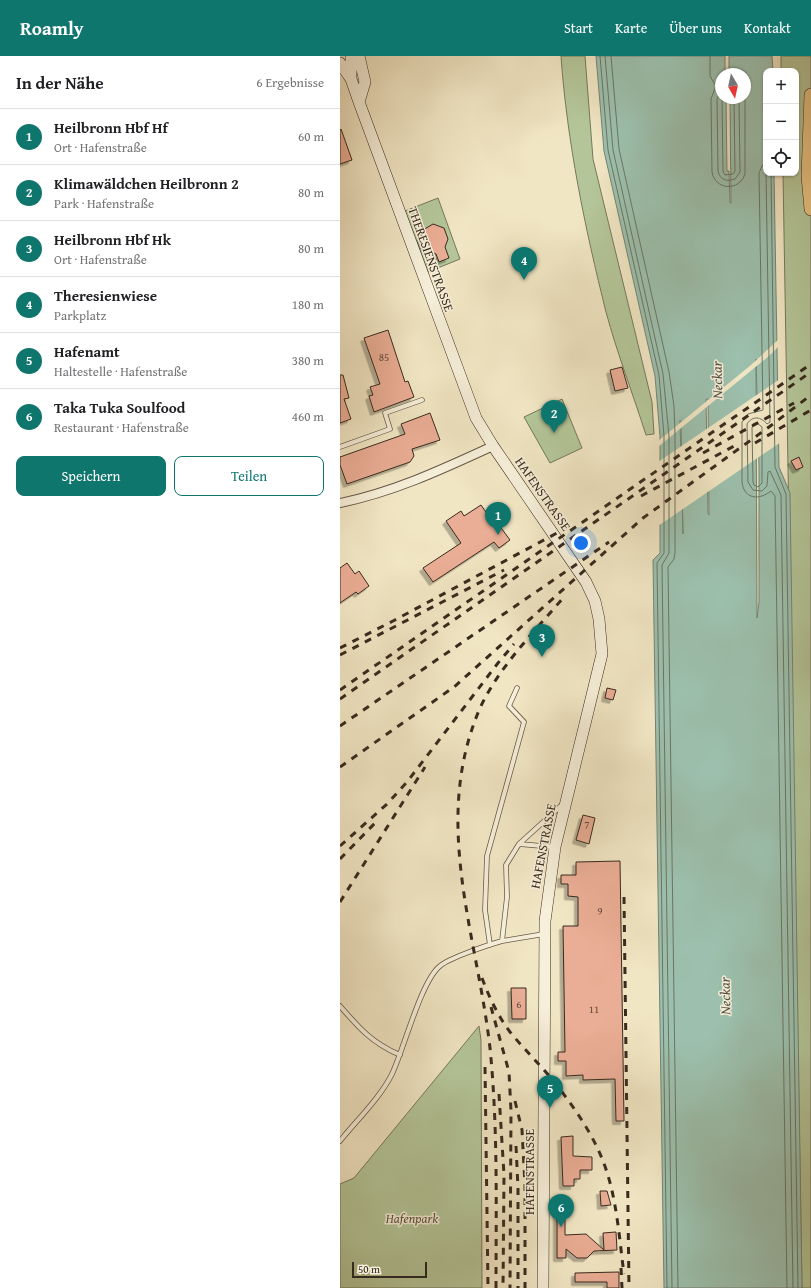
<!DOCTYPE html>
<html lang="de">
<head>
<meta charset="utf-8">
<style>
	:root { --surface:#fff; --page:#f2f2f2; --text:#202124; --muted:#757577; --line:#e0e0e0; --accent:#0f766e }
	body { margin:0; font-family:"Gentium Book Plus",serif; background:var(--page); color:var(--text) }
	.controls { position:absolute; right:12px; top:12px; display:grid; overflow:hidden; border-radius:8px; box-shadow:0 1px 3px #0004 }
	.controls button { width:36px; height:36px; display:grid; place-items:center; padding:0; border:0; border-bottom:1px solid var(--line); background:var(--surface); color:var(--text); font:20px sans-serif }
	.compass { position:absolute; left:375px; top:12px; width:36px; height:36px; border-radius:50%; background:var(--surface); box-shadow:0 1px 3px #0004; rotate:171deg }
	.scale { position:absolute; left:12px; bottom:10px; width:75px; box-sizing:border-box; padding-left:4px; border:2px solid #392a1e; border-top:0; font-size:11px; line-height:14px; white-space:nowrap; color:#392a1e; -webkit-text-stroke:3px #f6efd9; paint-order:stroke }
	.you { position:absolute; left:241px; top:487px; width:14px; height:14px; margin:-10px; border:3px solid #fff; border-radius:50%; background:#1a73e8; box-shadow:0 0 0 6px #1a73e833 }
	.badge { display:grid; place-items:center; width:26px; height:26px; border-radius:50%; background:var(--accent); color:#fff; font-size:13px; font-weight:700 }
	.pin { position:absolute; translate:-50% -33px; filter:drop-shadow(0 1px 2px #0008) }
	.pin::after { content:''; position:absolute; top:21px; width:14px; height:12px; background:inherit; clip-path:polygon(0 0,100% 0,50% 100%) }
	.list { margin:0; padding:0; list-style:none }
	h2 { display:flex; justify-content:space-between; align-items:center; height:52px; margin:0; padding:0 16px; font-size:17px }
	h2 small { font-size:13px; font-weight:400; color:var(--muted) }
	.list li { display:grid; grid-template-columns:26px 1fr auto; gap:12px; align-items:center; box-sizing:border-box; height:56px; padding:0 16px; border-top:1px solid var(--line) }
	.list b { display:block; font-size:15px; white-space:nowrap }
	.list p { margin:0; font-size:13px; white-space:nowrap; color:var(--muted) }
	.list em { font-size:13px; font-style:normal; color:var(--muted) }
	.actions { display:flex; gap:8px; padding:12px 16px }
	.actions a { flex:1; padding:9px 0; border:1px solid var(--accent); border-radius:8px; text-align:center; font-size:14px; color:var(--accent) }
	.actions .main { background:var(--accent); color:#fff }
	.icon { flex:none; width:22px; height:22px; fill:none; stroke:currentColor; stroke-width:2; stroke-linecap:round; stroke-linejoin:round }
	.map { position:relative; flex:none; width:471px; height:1232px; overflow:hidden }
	header { display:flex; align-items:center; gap:24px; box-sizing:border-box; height:56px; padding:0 20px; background:var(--accent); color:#fff }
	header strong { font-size:19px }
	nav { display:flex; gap:22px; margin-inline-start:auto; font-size:14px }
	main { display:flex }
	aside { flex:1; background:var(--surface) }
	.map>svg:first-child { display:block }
	.green { fill:#b4c699; stroke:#76785c }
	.water { fill:#9cc0ad; stroke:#748474; fill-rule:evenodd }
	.pier { fill:#f1e6c4 }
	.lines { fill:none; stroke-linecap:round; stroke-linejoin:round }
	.shore { stroke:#6a7566; stroke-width:1 }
	.building { fill:#eaad95; stroke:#392a1e; filter:url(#shadow) }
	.lane-casing { stroke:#675948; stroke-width:5.5 }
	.street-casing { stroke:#675948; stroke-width:10 }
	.secondary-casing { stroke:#392a1e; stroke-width:12 }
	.primary-casing { stroke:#392a1e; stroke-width:14 }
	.lane { stroke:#f6efd9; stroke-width:4 }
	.street { stroke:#f6efd9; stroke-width:8 }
	.secondary { stroke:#f6efd9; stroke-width:11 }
	.primary { stroke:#e8c382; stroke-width:13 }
	.rail { stroke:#392a1e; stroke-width:3; stroke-dasharray:7 7; stroke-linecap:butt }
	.labels { text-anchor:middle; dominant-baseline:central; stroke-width:3; stroke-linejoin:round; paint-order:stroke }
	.number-label { font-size:11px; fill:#654b3c }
	.street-label { font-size:13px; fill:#392a1e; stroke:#f6efd9 }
	.park-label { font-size:13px; font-style:italic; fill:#58513d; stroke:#f6efd9 }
	.water-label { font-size:14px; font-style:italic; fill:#525042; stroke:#f6efd9 }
</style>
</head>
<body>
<header>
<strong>Roamly</strong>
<nav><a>Start</a><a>Karte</a><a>Über uns</a><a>Kontakt</a></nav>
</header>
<main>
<aside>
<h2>In der Nähe<small>6 Ergebnisse</small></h2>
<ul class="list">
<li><span class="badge">1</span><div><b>Heilbronn Hbf Hf</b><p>Ort · Hafenstraße</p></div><em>60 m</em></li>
<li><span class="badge">2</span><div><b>Klimawäldchen Heilbronn 2</b><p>Park · Hafenstraße</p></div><em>80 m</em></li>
<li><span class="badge">3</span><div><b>Heilbronn Hbf Hk</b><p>Ort · Hafenstraße</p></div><em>80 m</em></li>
<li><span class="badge">4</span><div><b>Theresienwiese</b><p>Parkplatz</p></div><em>180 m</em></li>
<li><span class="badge">5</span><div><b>Hafenamt</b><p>Haltestelle · Hafenstraße</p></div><em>380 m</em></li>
<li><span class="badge">6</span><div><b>Taka Tuka Soulfood</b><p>Restaurant · Hafenstraße</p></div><em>460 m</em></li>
</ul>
<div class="actions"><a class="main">Speichern</a><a>Teilen</a></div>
</aside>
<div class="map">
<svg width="471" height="1232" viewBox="0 0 471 1232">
	<defs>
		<filter id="shadow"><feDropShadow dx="-3.5" dy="3.5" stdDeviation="0" flood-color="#0004"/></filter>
	</defs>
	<rect width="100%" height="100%" fill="#f1e6c4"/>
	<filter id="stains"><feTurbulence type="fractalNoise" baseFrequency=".005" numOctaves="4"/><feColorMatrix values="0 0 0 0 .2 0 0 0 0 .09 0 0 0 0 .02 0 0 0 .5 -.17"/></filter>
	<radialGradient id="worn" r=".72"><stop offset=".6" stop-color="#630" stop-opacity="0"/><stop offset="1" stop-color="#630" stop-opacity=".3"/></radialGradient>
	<path class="green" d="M221 0H245L253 103 312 346 314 378 306 379C293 338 277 297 266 256 245 172 227 86 221 0Z
		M441 0H471V1232H462L443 117H456V15H441Z
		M98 142 120 203 88 216 65 155Z
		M222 343 242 392 210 407 184 361Z
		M139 970 141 984 142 1232H0V1128L14 1122Z"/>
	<path class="water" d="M256 0H385V18H381V42H386L387 115H389L390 147H391L390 42H405V18H389V0H432L433 15H426V117H434L439 411 450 437 462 1232H324L313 504 320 497V380L315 320 264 95ZM416 303 419 409V546L417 562ZM366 343H368L369 459 368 458ZM340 364 341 365 343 478 340 365Z"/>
	<path class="pier" d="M439 283V290L429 300 318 391V385L411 309Z
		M440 323 441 386 318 470V406Z"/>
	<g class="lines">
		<path class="shore" d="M260 0 268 94 319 319 324 380V497L317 507 327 1232
			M265 0 273 94 323 318 329 380V497L322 509 332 1232
			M271 0 279 93 329 316 334 350 335 379V497L334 503 328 511 338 1232
			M370 0V20L376 30 371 43 372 116C375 134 399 136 405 118V42
			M381 35 377 43 378 115C380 124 387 126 395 123L400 116 399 42
			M382 42 383 115 385 119 393 118 395 115 394 42
			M426 105 422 110 419 117 423 354 408 358 402 366V426C404 444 420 444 431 435L435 440 447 1232
			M426 115 430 366 427 368C421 361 413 359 407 368L408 426 413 434 422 435 427 430 428 416 430 415 441 439 453 1232
			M431 117 435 411 446 438 458 1232
			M417 367 422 371V427L418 431 414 429 413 426 412 372 413 368Z"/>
	</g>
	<path class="building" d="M1 73 12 104 0 108V74Z
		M93 168 104 172 108 183 105 191 109 202 99 206 96 198 87 194 80 185 83 174Z
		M48 274 65 326 68 325 74 341 34 356 29 340 33 339 30 331 40 328 24 282Z
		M282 311 288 332 275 335 270 314Z
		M0 319H3L9 342 4 343 11 363 0 367Z
		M90 357 100 384 72 393 74 400 70 406 7 428 0 409V401L65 378 61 368Z
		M459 401 463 411 456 414 451 405Z
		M141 449 148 459 158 451 164 459 156 465 170 484 159 492 154 486 93 526 83 512 121 487 106 465 121 455 124 460Z
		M7 507 15 518 19 515 29 530 18 538 16 536 0 547V512Z
		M267 632 276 634 273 644 265 642Z
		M243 759 255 762 249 788 236 784Z
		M280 805 284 1065H276L275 1023 243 1024V1019L226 1020V1005H218V996H225L223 870H238V841L228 840V828H221V819H236V806Z
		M171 932H186V963H172Z
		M233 1080V1100L252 1101V1114H240V1123H234V1130H223L221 1081Z
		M260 1135H267L271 1149 261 1150Z
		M217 1144H225V1179L246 1178 264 1194 263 1177 276 1176 277 1194 254 1195 247 1202H237L226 1193V1202H217Z
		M279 1216V1232H267V1226H235V1217Z"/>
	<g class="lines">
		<defs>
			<path id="lane" d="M0 391 50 373 45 357 82 344
				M179 788 214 791
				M162 885 204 878
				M150 889 145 854 147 800 184 666 169 650 177 632
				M0 950C19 972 32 987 60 999
				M0 1085C17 1064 40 1042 52 1018 64 993 81 925 100 910 109 902 148 889 162 885L167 841 166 809 179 788 223 748"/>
			<path id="street" d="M0 447C54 436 103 413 153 390"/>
			<path id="secondary" d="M11 0V23L19 46 136 362 153 390 246 526 255 545 259 563 262 598 215 791 205 865 203 1232
				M0 7 11 23
				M19 46 25 26 19 0"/>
			<path id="primary" d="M471 39 468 120 471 153"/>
		</defs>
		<use href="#lane" class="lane-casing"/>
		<use href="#street" class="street-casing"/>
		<use href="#secondary" class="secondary-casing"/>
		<use href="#primary" class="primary-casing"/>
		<use href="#lane" class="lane"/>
		<use href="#street" class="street"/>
		<use href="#secondary" class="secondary"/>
		<use href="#primary" class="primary"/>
		<path class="rail" d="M415 387 471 354
			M363 397 454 347
			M301 440 396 389
			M0 592 53 565 230 470
			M0 599 164 514
			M0 634 471 308
			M0 643 471 316
			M0 670 269 486
			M0 711 114 631 303 462 429 371 471 339
			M0 790 47 748 67 726 158 607 174 588
			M0 803 35 767
			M284 841 289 1232
			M0 846 85 711
			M142 922C149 941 158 960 170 976 188 998 209 1017 225 1040 240 1060 254 1082 263 1105 277 1141 279 1181 284 1218
			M151 951 169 1016 171 1055 170 1232
			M145 1011 148 1232
			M159 1038 164 1119 163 1232
			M175 1045 182 1074 185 1129V1232
			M176 1090 178 1132V1232
			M281 1212 282 1232
			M156 1232C156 1152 158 1072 150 992 137 877 91 766 140 652 159 611 194 576 223 542"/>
	</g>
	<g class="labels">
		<g class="number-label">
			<text x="44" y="301">85</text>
			<text x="247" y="768">7</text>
			<text x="260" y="855">9</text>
			<text x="179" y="948">6</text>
			<text x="254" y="953">11</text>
		</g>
		<g class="street-label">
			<text transform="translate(91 203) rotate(70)">THERESIENSTRASSE</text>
			<text transform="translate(203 438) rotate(55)">HAFENSTRASSE</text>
			<text transform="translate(203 790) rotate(-79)">HAFENSTRASSE</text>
			<text transform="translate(189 1116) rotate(-90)">HAFENSTRASSE</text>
		</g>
		<g class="park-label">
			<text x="72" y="1162">Hafenpark</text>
		</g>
		<g class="water-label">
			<text transform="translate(377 324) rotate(-91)">Neckar</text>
			<text transform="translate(385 940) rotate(-91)">Neckar</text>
		</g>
	</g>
	<rect width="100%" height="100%" filter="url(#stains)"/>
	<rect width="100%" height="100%" fill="url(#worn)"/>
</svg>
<div class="controls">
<button>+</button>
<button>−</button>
<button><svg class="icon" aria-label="locate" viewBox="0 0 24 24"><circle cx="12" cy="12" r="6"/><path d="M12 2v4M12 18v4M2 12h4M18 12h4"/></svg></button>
</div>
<svg class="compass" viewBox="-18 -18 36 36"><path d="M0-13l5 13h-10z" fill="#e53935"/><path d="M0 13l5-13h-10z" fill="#757577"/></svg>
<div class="scale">50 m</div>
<div class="you"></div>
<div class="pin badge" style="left:158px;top:479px">1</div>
<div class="pin badge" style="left:214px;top:377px">2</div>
<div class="pin badge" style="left:202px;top:601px">3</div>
<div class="pin badge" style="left:184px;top:224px">4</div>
<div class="pin badge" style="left:210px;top:1052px">5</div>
<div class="pin badge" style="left:221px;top:1171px">6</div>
</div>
</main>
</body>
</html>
